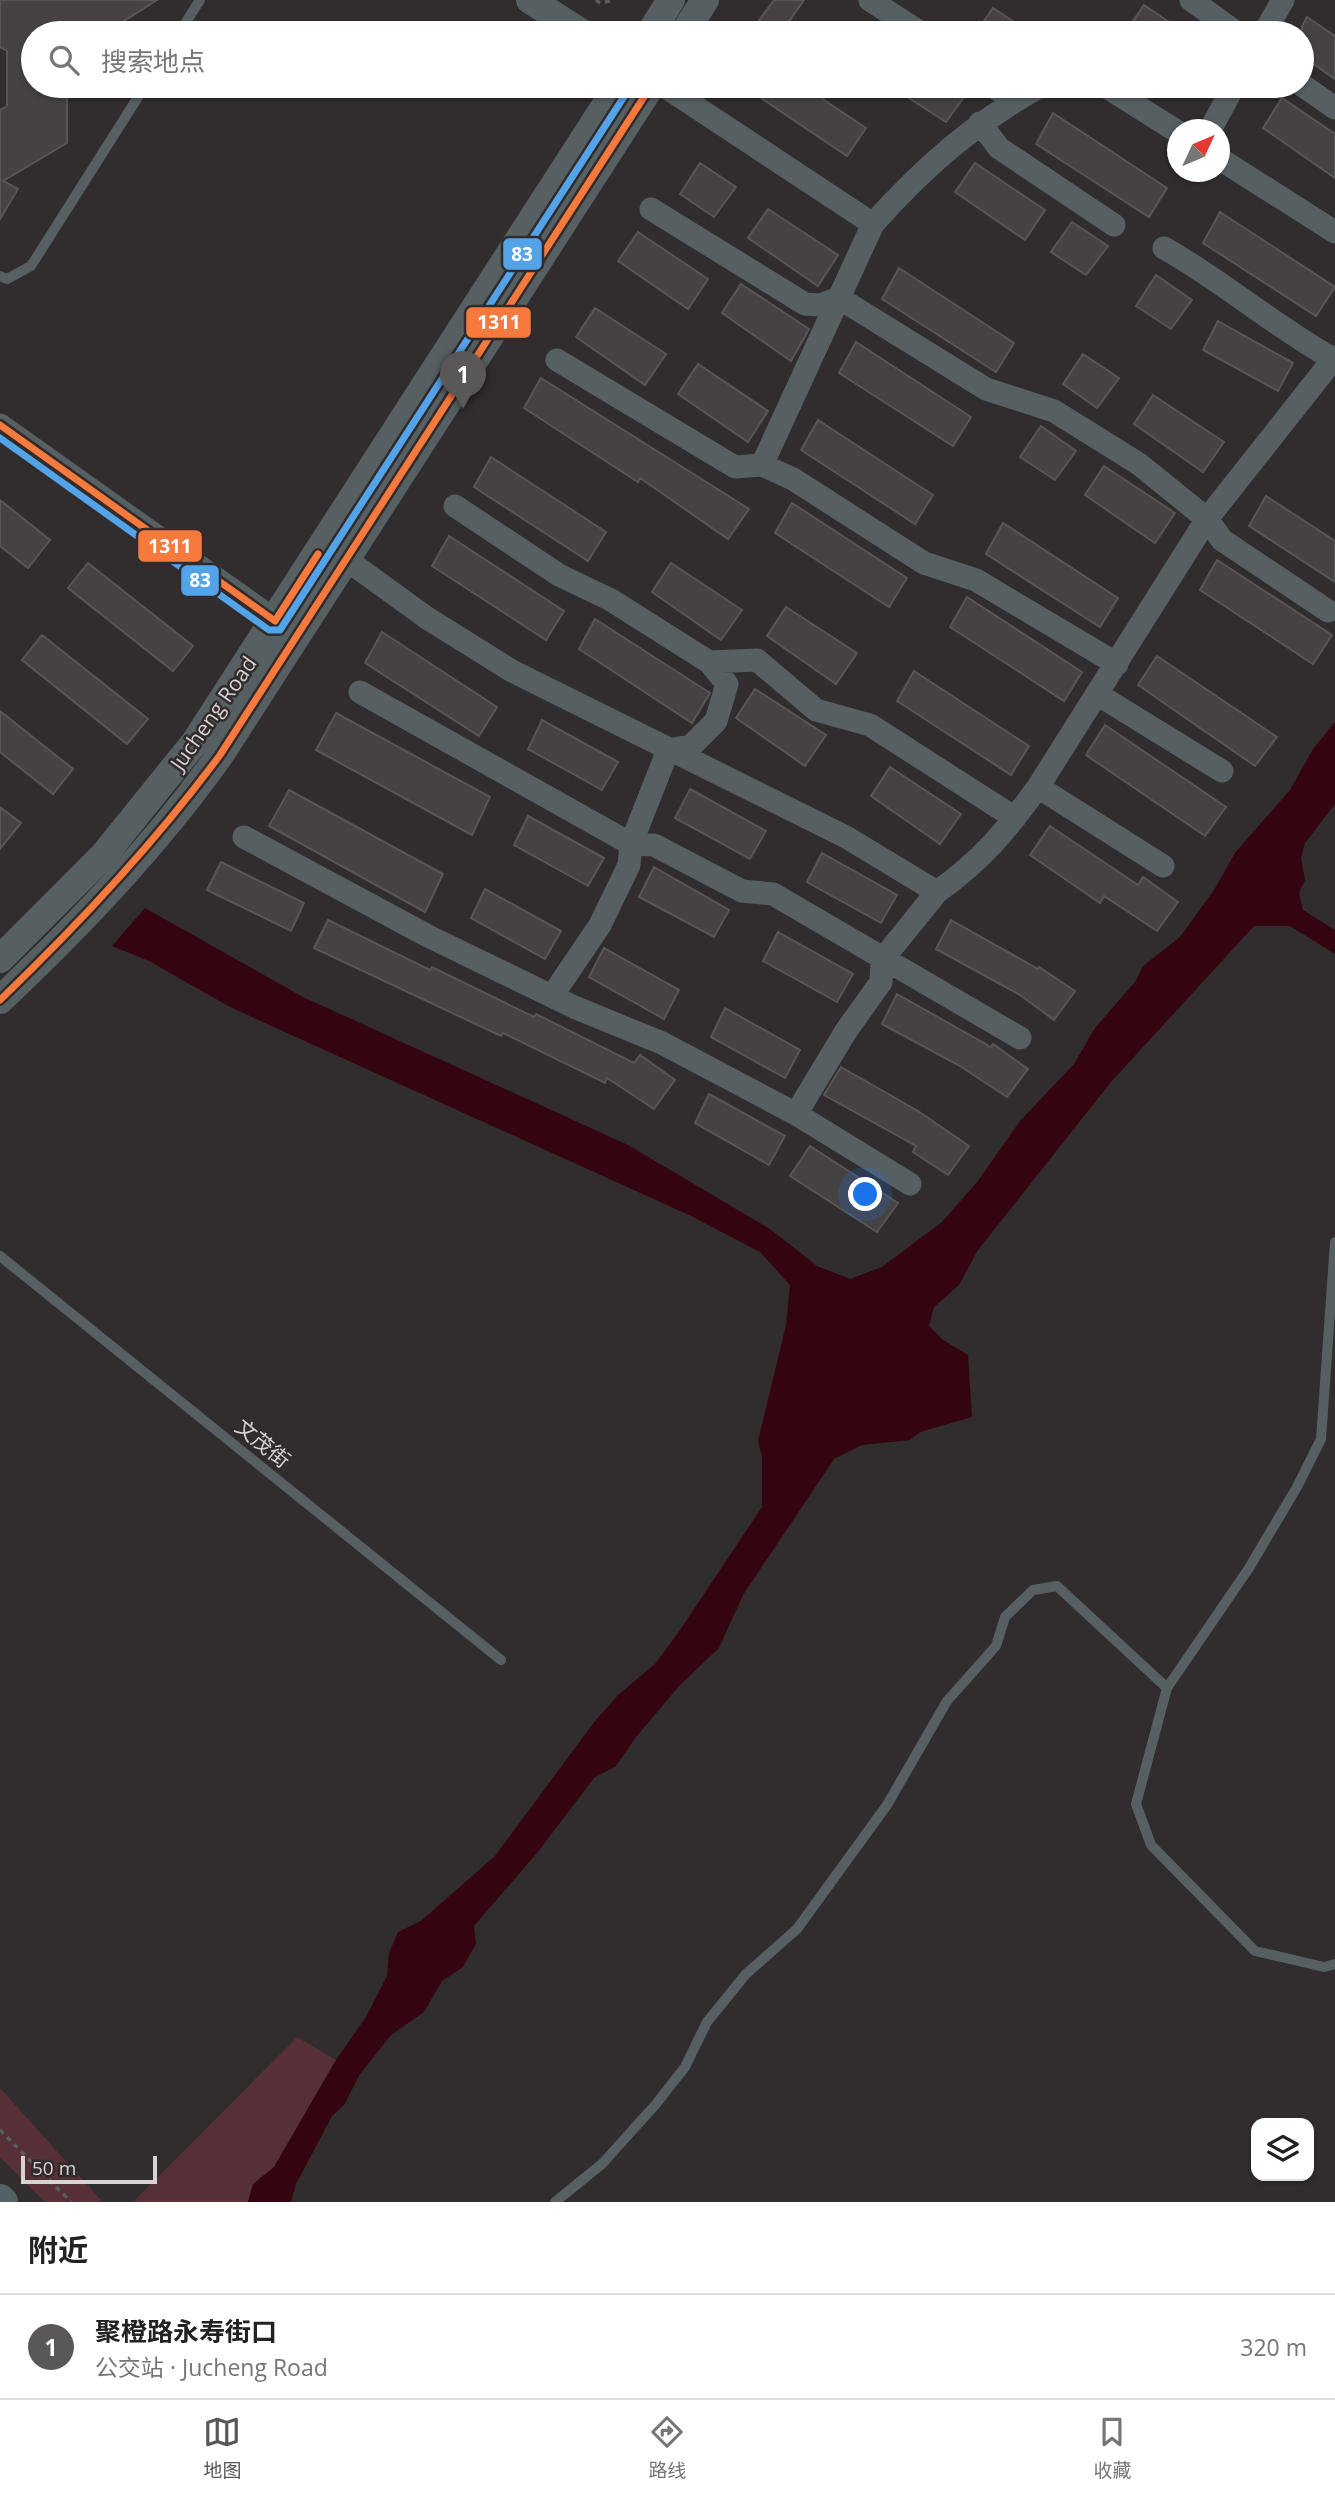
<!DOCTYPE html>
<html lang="zh">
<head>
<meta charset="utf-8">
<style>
	:root { --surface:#fff; --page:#f2f2f2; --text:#222; --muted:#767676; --line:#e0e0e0; --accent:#595758 }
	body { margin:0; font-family:"Open Sans","Noto Sans SC",sans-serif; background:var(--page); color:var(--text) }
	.controls { position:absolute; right:21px; bottom:21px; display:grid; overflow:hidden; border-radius:14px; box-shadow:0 2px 5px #0004 }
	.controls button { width:63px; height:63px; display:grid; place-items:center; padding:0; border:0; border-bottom:2px solid var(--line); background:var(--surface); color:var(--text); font:35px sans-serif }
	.compass { position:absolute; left:1167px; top:119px; width:63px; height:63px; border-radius:50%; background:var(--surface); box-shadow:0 2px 5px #0004; rotate:46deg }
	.scale { position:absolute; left:21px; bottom:18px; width:136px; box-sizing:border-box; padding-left:7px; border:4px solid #d7d2d3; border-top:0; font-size:19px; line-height:24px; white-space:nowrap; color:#d7d2d3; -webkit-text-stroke:5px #322b2c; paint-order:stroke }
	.you { position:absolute; left:866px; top:1195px; width:24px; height:24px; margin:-18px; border:5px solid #fff; border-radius:50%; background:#1a73e8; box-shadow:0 0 0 10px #1a73e833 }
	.badge { display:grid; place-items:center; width:46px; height:46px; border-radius:50%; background:var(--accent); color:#fff; font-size:23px; font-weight:700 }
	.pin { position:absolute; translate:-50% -58px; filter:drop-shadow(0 2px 4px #0008) }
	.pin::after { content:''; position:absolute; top:37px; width:24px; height:21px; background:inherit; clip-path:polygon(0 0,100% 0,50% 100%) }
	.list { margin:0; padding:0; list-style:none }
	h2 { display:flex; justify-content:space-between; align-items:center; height:91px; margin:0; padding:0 28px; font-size:30px }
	h2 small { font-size:23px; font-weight:400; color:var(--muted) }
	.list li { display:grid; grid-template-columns:46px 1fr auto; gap:21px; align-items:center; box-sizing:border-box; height:105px; padding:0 28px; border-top:2px solid var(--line) }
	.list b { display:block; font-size:26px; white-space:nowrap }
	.list p { margin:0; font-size:23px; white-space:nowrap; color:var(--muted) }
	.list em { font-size:23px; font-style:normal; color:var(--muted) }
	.icon { flex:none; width:38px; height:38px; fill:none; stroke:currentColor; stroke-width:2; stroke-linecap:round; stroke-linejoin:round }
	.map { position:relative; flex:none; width:1335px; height:2202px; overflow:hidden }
	.search { position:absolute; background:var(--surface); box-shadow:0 2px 5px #0004; left:21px; right:21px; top:21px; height:77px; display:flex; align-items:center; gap:18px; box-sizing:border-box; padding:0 24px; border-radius:38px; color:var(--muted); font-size:26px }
	.sheet { height:196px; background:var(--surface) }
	nav { display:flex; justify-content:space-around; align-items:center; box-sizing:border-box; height:98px; border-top:2px solid var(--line); background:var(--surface); font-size:19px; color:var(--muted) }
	nav a { display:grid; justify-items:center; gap:4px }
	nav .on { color:var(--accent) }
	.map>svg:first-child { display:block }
	.green { fill:#572f37 }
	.water { fill:#340411 }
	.building { fill:#464243; stroke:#585555; stroke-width:2 }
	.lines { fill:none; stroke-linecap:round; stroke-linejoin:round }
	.path { stroke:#595e5f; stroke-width:3.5; stroke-dasharray:5 5; stroke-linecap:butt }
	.service { stroke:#566062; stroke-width:10 }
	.minor { stroke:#566062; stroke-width:23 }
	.tertiary { stroke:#566062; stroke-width:28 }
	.secondary { stroke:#526163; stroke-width:32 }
	.bus-1-casing { stroke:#322b2c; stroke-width:12 }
	.bus-2-casing { stroke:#322b2c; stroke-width:12 }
	.bus-1 { stroke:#f6793e; stroke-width:7 }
	.bus-2 { stroke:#53a3e8; stroke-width:7 }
	.labels { text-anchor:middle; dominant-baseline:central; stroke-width:5; stroke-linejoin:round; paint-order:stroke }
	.street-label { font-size:21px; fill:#d7d2d3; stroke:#322b2c }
	.line-badge { stroke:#322b2c; stroke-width:2.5 }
	.badge-label { font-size:19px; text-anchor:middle; font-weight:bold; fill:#fff }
</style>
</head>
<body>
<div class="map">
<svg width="1335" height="2202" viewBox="0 0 1335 2202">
	<rect width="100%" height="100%" fill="#312c2d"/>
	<path class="green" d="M297 2037 336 2060 274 2167 253 2184 248 2202H133Z
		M0 2088 101 2200 102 2202H45L0 2157Z"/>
	<path class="water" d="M1335 722V804L1305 843 1301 858 1305 880 1299 893 1303 910 1335 930V954L1290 926H1254L1111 1082 978 1250 959 1285 934 1307 929 1326 943 1340 968 1355 972 1417 920 1432 910 1440 862 1445 834 1459 743 1595 719 1648 680 1685 636 1737 616 1766 594 1778 537 1853 474 1926 476 1944 463 1967 442 1981 424 2012 391 2035 360 2074 344 2105 332 2116 296 2184 291 2202H248L253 2184 274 2167 336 2060 366 2017 387 1976 389 1953 398 1932 421 1921 495 1856 595 1721 618 1695 655 1664 678 1633 762 1507V1456L758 1441 786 1325 790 1285 760 1252 689 1215 230 1007 149 961 112 946 145 908 303 997 628 1145 770 1229 817 1266 850 1279 882 1267 942 1222 978 1181 1020 1121 1074 1064 1095 1028 1135 982 1143 966 1180 937 1214 890 1235 853 1290 790 1313 749Z"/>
	<path class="building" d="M0 0H157L105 33H33V86H67V143L3 181 18 189 0 219V110L7 106V51L0 47Z
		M774 0H804L781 33H750Z
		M1144 5 1185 33H1145L1131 24Z
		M993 8 1031 33H976Z
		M1307 17 1335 36V79L1302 56V26Z
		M743 86H803L866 128 847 156Z
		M890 86H956L967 93 946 122Z
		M1282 98 1335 134V178L1263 128Z
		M1053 113 1167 188 1149 217 1036 144Z
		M700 163 736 187 714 217 680 194Z
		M975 163 1045 210 1025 240 955 192Z
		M768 209 838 255 818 286 748 238Z
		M1220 212 1335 287 1316 316 1203 243Z
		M1072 222 1108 246 1086 275 1051 252Z
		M638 232 708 279 688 309 618 261Z
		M899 268 1014 343 996 372 882 299Z
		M1156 275 1192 300 1171 329 1136 306Z
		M741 284 809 329 791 361 722 313Z
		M595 308 666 354 645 385 576 337Z
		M1218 321 1293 363 1278 391 1203 350Z
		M856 342 971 417 953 446 839 373Z
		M1083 354 1119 378 1097 408 1063 384Z
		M698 364 768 411 748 442 678 394Z
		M541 378 749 509 728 539 640 478 638 482 524 408Z
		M1153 395 1224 442 1203 472 1134 424Z
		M818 420 933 495 915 524 801 450Z
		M1041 426 1076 451 1055 480 1020 457Z
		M491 457 606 532 588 561 474 487Z
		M1104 466 1175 513 1155 543 1085 495Z
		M1266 496 1335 541V582L1249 526Z
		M0 500 50 540 28 568 0 546Z
		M792 503 907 578 889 607 775 533Z
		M1003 523 1118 598 1100 627 986 554Z
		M449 536 564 611 546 640 432 566Z
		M1217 560 1332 635 1313 664 1200 590Z
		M88 563 193 646 173 671 68 588Z
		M671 563 742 610 721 640 652 592Z
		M967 597 1082 672 1064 701 950 627Z
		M786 607 857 653 836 684 767 636Z
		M595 619 710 693 692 723 579 649Z
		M382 632 497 707 479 736 365 663Z
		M42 635 148 719 127 744 22 660Z
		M1157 656 1277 737 1255 766 1138 685Z
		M914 671 1029 746 1011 775 897 701Z
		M755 689 826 735 805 766 736 718Z
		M0 711 73 769 53 794 0 752Z
		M336 713 490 797 472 835 316 750Z
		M542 720 618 762 602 790 528 749Z
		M1105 725 1226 807 1205 836 1086 755Z
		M890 767 961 814 940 844 871 796Z
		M690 789 766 831 750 859 675 818Z
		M289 790 443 874 425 912 269 826Z
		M0 807 21 823 0 849Z
		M528 816 604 858 588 886 514 845Z
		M1050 826 1138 885 1143 877 1178 902 1157 931 1104 896 1100 903 1030 855Z
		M822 853 897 895 881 923 807 882Z
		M221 862 304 903 291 931 207 890Z
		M654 867 729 910 714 937 639 897Z
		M485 889 561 931 545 959 471 918Z
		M328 920 430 970 432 967 534 1017 536 1014 634 1063 640 1055 675 1080 654 1109 607 1078 605 1083 503 1033 501 1036 314 948Z
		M951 920 1038 969 1039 967 1075 991 1054 1020 1020 995 936 949Z
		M778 932 853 974 837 1002 763 961Z
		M604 948 679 990 664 1019 589 977Z
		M897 994 991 1047 993 1044 1028 1069 1007 1097 960 1066 882 1024Z
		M725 1008 800 1050 785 1078 711 1037Z
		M841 1067 918 1111 969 1146 948 1175 913 1152 916 1146 824 1095Z
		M709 1094 785 1136 769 1165 695 1123Z
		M810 1146 898 1203 877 1232 790 1176Z"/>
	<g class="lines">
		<path class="path" d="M596 0 600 3 614 0
			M0 2130 71 2202"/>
		<path class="service" d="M179 33 200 0
			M0 276 7 279 31 266 145 86
			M1335 1242 1321 1439 1297 1487 1249 1568 1167 1688 1136 1804 1151 1845 1255 1951 1324 1967 1335 1964
			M0 1256 501 1660
			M555 2202 602 2164 656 2104 685 2067 707 2022 746 1974 797 1929 887 1805 947 1701 996 1646 1005 1617 1033 1590 1057 1586 1167 1688"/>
		<path class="minor" d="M870 0 921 33
			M1191 0 1237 33
			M1264 33 1283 0
			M1302 85 1335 108
			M664 86 873 224C924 167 974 123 1041 86
			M993 86 1013 101
			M1105 86 1178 132
			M980 123 999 148 1114 225
			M1210 130 1234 86
			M1220 159 1335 232
			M651 209 805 304 820 305 839 298 986 389 1054 411 1139 464 1207 519 1222 540 1328 611
			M1164 248C1223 281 1275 327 1335 360
			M557 360 735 467 762 465 793 479 924 563 976 580 1117 664
			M0 425 286 628
			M762 465 873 224
			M455 506 559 575 611 600 709 662 757 660 816 710 870 725 1015 818
			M347 560 427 618 512 671 846 837 937 892C981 861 1006 831 1038 787L1207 519 1335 357
			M360 692 631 844 654 845 742 891 773 894 1020 1038
			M1097 694 1222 771
			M1038 787 1163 866
			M244 837 428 936 574 1007 662 1043 796 1114 910 1184
			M552 996 600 925 629 865 631 844 668 750 691 746 716 721 727 684 709 662
			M796 1114 846 1031 881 982 882 960 937 892"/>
		<path class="tertiary" d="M530 0 582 33
			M650 33 671 0
			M684 33 705 0
			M0 959 103 856 195 742 618 86
			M0 1000C80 924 156 845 220 755L651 86"/>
		<path class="secondary" d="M0 2200 2 2202"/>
		<defs>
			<path id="bus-1" d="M0 425 275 621 318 554
				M0 1000C80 923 154 844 220 755L651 86"/>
			<path id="bus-2" d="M0 438 269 630H280L627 92"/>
		</defs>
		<use href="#bus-1" class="bus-1-casing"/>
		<use href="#bus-2" class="bus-2-casing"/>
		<use href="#bus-1" class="bus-1"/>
		<use href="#bus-2" class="bus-2"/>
	</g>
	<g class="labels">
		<g class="street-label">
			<text transform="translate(213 713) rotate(-55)">Jucheng Road</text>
			<text transform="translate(263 1443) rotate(39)">文茂街</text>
		</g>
	</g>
	<g class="line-badge">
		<rect x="502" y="237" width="41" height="34" rx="7" fill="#53a3e8"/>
		<rect x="465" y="306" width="67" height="33" rx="7" fill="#f6793e"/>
		<rect x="137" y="529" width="66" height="34" rx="7" fill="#f6793e"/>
		<rect x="180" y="564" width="40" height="33" rx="7" fill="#53a3e8"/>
	</g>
	<g class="badge-label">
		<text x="522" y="261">83</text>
		<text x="499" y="329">1311</text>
		<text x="170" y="553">1311</text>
		<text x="200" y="587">83</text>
	</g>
</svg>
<div class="controls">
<button><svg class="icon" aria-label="layers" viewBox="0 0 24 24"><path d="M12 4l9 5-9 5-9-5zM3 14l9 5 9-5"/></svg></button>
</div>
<svg class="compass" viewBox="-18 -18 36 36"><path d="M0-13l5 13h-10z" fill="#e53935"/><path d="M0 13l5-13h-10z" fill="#767676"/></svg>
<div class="scale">50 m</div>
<div class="you"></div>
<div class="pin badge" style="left:463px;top:409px">1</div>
<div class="search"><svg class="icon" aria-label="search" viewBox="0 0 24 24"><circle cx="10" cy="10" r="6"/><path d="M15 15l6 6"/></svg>搜索地点</div>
</div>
<section class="sheet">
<h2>附近<small></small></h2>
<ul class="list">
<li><span class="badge">1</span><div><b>聚橙路永寿街口</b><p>公交站 · Jucheng Road</p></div><em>320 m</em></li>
</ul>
</section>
<nav>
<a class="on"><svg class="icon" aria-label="map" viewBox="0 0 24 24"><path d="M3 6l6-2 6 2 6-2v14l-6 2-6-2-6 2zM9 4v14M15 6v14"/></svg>地图</a>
<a><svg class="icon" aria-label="directions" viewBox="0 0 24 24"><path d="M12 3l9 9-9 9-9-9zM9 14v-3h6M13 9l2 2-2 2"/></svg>路线</a>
<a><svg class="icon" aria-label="saved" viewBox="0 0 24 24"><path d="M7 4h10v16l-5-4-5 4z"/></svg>收藏</a>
</nav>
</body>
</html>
